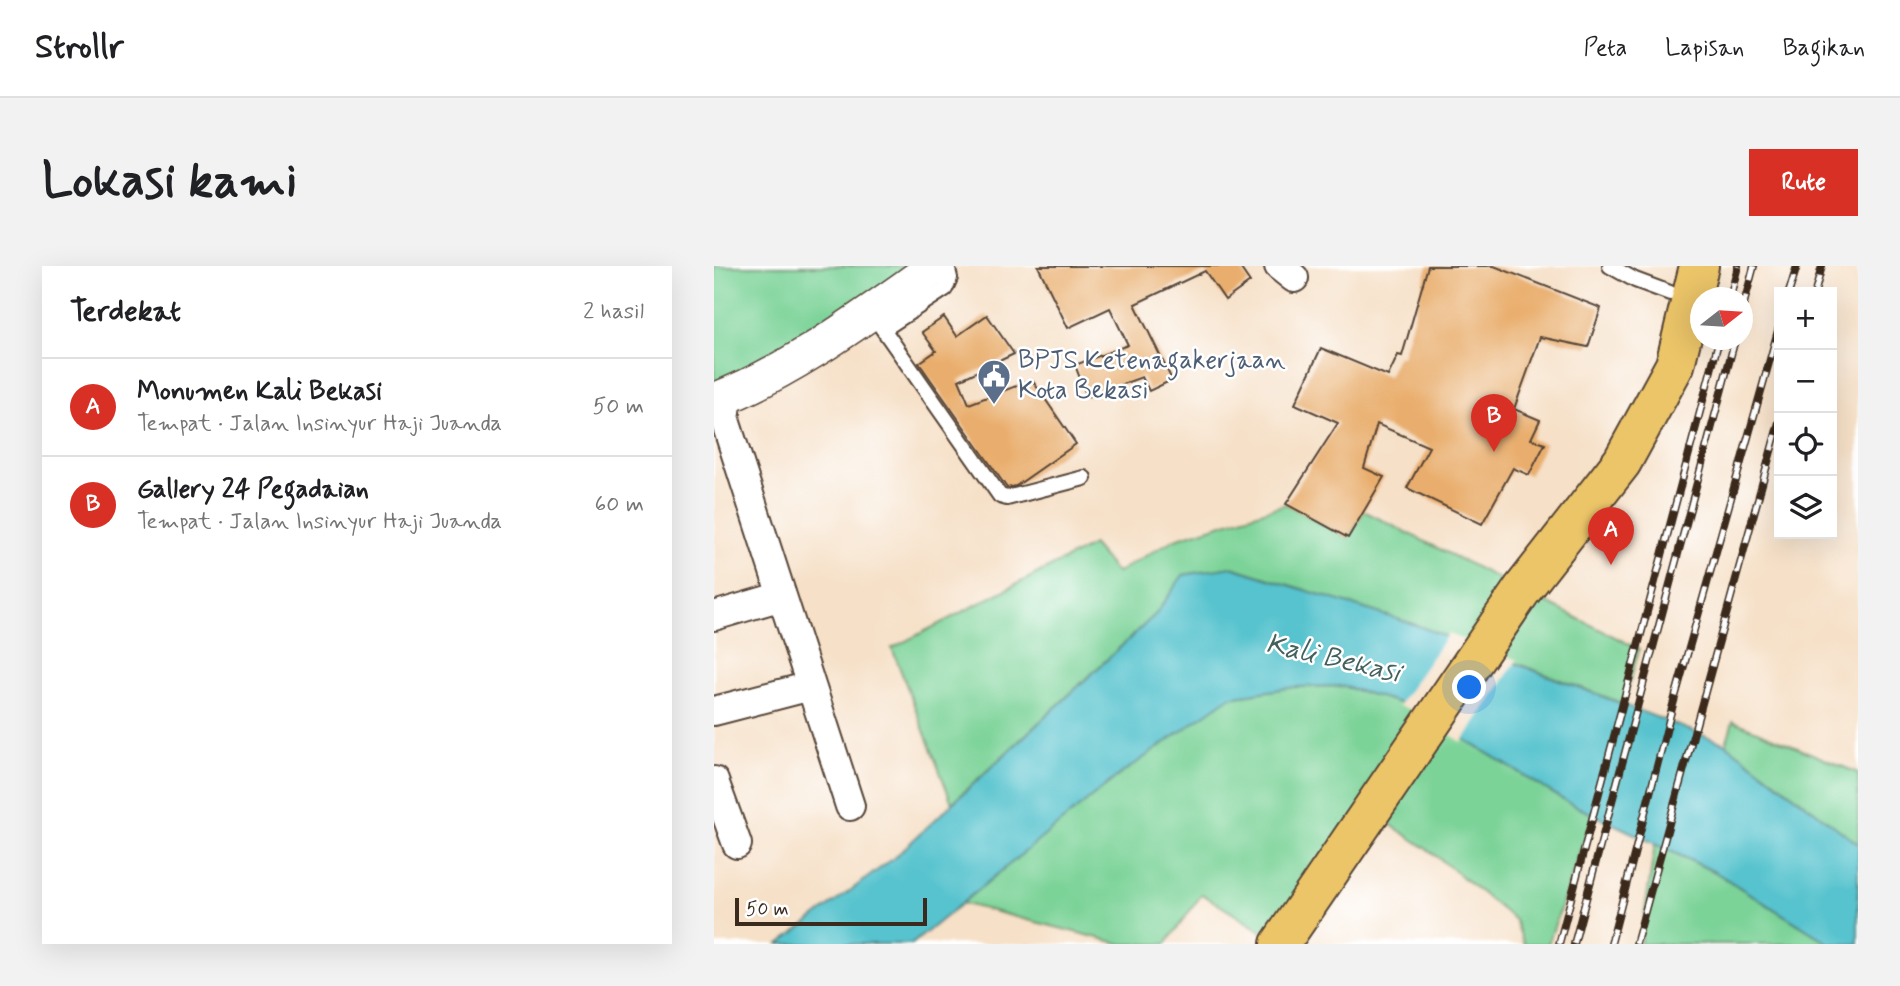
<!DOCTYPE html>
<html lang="id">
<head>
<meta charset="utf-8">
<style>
	:root { --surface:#fff; --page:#f2f2f2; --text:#202124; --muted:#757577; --line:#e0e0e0; --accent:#d93025 }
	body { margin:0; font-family:Mynerve,sans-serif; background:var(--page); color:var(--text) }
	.controls { position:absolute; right:21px; top:21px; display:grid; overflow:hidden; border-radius:0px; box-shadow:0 7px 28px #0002 }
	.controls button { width:63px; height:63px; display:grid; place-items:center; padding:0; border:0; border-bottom:2px solid var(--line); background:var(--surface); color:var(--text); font:35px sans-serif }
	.compass { position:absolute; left:976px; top:21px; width:63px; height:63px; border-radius:50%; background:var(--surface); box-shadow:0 7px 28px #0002; rotate:73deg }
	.scale { position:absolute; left:21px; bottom:18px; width:192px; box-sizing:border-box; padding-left:7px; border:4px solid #3b2a1e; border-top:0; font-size:19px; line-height:24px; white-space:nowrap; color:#3b2a1e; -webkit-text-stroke:5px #fff; paint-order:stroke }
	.you { position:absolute; left:756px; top:422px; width:24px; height:24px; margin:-18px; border:5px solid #fff; border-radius:50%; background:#1a73e8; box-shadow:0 0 0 10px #1a73e833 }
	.badge { display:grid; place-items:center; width:46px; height:46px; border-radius:50%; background:var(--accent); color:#fff; font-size:23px; font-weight:700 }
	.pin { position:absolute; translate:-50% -58px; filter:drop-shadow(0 2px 4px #0008) }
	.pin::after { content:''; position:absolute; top:37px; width:24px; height:21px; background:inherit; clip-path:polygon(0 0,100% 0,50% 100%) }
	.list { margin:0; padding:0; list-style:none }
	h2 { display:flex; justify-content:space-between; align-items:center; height:91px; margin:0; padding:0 28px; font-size:30px }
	h2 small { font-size:23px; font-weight:400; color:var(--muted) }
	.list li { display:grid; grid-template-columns:46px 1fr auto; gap:21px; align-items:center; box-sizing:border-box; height:98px; padding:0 28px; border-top:2px solid var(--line) }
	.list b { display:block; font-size:26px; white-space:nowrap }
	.list p { margin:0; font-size:23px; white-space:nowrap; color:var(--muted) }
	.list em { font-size:23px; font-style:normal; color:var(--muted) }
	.icon { flex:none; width:38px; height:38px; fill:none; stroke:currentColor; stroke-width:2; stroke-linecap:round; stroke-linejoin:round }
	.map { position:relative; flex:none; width:1144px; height:678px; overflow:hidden; border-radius:0px }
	header { display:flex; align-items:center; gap:42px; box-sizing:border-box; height:98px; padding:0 35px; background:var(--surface); border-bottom:2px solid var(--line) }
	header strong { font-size:33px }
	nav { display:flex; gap:38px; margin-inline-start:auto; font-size:24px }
	.intro { display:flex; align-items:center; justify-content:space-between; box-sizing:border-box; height:168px; padding:0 42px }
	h1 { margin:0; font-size:49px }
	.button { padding:18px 32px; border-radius:0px; background:var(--accent); color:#fff; font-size:24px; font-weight:700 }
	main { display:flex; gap:42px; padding:0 42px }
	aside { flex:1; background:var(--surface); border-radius:0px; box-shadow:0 7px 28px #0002 }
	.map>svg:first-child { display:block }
	.green { fill:#7bd398; stroke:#5b7e5b; stroke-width:2 }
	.water { fill:#56c3ce; stroke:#487676; stroke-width:2 }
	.pier { fill:#f6e0c7 }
	.building { fill:#e9ae6d }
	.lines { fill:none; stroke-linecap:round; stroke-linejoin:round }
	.service-casing { stroke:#574537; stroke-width:18 }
	.minor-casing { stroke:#574537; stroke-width:32 }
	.tertiary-casing { stroke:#574537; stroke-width:38 }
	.primary-casing { stroke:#574537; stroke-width:42 }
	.service { stroke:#fff; stroke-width:14 }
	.minor { stroke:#fff; stroke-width:28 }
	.tertiary { stroke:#fff; stroke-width:35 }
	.primary { stroke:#ecc569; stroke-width:38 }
	.rail-casing { stroke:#3b2a1e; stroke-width:8 }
	.rail { stroke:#fff; stroke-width:5; stroke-dasharray:16; stroke-linecap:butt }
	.labels { text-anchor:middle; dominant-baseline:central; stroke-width:5; stroke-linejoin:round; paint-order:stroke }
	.service-label { font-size:26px; fill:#4e5e75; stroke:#fff; text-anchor:start }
	.water-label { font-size:28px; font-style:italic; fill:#44605c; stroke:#fff }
</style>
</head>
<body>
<header>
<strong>Strollr</strong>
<nav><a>Peta</a><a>Lapisan</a><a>Bagikan</a></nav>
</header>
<div class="intro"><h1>Lokasi kami</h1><a class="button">Rute</a></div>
<main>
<aside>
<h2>Terdekat<small>2 hasil</small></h2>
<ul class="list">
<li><span class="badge">A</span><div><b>Monumen Kali Bekasi</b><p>Tempat · Jalan Insinyur Haji Juanda</p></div><em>50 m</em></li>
<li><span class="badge">B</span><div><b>Gallery 24 Pegadaian</b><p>Tempat · Jalan Insinyur Haji Juanda</p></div><em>60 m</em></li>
</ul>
</aside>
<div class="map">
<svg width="1144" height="678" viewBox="0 0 1144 678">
	<rect width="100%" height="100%" fill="#fff"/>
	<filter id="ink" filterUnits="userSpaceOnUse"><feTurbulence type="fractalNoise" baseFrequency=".0143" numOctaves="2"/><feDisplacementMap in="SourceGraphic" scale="14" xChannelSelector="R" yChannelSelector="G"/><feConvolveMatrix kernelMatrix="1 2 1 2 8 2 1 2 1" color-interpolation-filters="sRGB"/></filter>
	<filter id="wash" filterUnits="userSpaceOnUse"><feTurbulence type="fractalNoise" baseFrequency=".00686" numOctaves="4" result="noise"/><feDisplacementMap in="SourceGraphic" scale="28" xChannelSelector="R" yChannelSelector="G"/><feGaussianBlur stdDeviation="1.57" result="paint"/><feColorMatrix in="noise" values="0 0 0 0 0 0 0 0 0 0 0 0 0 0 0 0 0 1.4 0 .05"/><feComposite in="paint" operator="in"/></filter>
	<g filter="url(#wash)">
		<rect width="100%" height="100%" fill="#f6e0c7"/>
		<path class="green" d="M0 0H222L0 133Z
			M572 238 634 272 650 245 925 383 910 438 699 358 518 301 470 309 442 348 238 537 178 382 379 279 402 307 461 273Z
			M628 420 696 440 855 537 879 548 834 678H810L801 654 716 585 656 545 566 677 488 628 452 678H408L247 637 401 512 516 430 581 421Z
			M1019 455 1144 507V578L1012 478Z
			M941 578 1001 606 1116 678H926Z"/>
		<path class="water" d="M517 301 699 358 1012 478 1144 578V678H1116L1001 606 855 537 696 440 628 420 581 421 516 431 401 512 198 678H65L181 591 442 348 469 309Z"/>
		<path class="pier" d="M734 368 803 394 748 476 695 443 684 440Z"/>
		<g id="blocks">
			<path class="building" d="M324 0H525L536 16 511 34 491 5 421 38 458 114 435 125 428 111 373 131 361 99 414 79 396 42 354 62Z
				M714 0H780L887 42 874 81 826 71 800 143 826 154 817 173 831 178 815 209 799 202 768 258 693 222 715 181 663 158 650 202 670 211 634 272 572 238 624 157 581 138 607 82 674 110 684 89 688 90Z
				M273 49 300 88 245 114 255 138 318 114 362 178 302 220 293 222 205 97 222 85 208 66 230 51 243 70Z"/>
		</g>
	</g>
	<g filter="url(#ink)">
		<use href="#blocks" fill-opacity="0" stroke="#574537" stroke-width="2"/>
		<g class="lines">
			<defs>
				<path id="service" d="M896 0 921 14 956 27
					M157 46 286 230 293 232 370 212
					M170 63 231 23 236 12 233 0"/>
				<path id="minor" d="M565 0 580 12
					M14 129 11 154 136 540
					M0 350 68 330
					M0 445 97 420
					M0 515 23 578"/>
				<path id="tertiary" d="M0 135C81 104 152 49 222 0"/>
				<path id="primary" d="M566 678 808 324 908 196 961 99 985 0"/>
			</defs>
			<use href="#service" class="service-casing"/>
			<use href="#minor" class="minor-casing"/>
			<use href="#tertiary" class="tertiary-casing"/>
			<use href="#primary" class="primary-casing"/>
			<use href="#service" class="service"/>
			<use href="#minor" class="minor"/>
			<use href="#tertiary" class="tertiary"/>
			<use href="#primary" class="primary"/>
			<defs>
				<path id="rail" d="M1075 26 1083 0
					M1101 26 1108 0
					M1016 32 1024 0
					M1028 45 1040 0
					M845 678 1005 74
					M860 678 1021 74
					M897 678 957 446 1065 61
					M922 678 1065 156"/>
			</defs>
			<use href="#rail" class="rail-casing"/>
			<use href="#rail" class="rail"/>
		</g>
	</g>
	<defs>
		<symbol id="civic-pin" viewBox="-11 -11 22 30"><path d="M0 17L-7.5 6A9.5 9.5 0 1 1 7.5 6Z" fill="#5c6f8a" stroke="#fff"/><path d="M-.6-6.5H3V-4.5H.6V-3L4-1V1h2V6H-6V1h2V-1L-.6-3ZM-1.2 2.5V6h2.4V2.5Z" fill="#fff"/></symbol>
	</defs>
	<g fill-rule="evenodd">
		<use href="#civic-pin" x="261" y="91" width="38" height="52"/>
	</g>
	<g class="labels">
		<g class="service-label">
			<text x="304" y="95">BPJS Ketenagakerjaan<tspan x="304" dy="30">Kota Bekasi</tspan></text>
		</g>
		<g class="water-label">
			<text transform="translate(619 393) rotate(13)">Kali Bekasi</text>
		</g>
	</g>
</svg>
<div class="controls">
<button>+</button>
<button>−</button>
<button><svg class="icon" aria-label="locate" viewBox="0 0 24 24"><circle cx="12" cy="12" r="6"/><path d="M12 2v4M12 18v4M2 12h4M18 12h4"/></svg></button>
<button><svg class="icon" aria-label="layers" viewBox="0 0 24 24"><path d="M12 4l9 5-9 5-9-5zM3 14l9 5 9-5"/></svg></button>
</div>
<svg class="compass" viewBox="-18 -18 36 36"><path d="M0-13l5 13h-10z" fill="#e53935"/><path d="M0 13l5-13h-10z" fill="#757577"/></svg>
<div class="scale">50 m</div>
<div class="you"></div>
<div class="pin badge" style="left:897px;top:299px">A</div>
<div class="pin badge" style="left:780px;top:186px">B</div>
</div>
</main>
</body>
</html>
